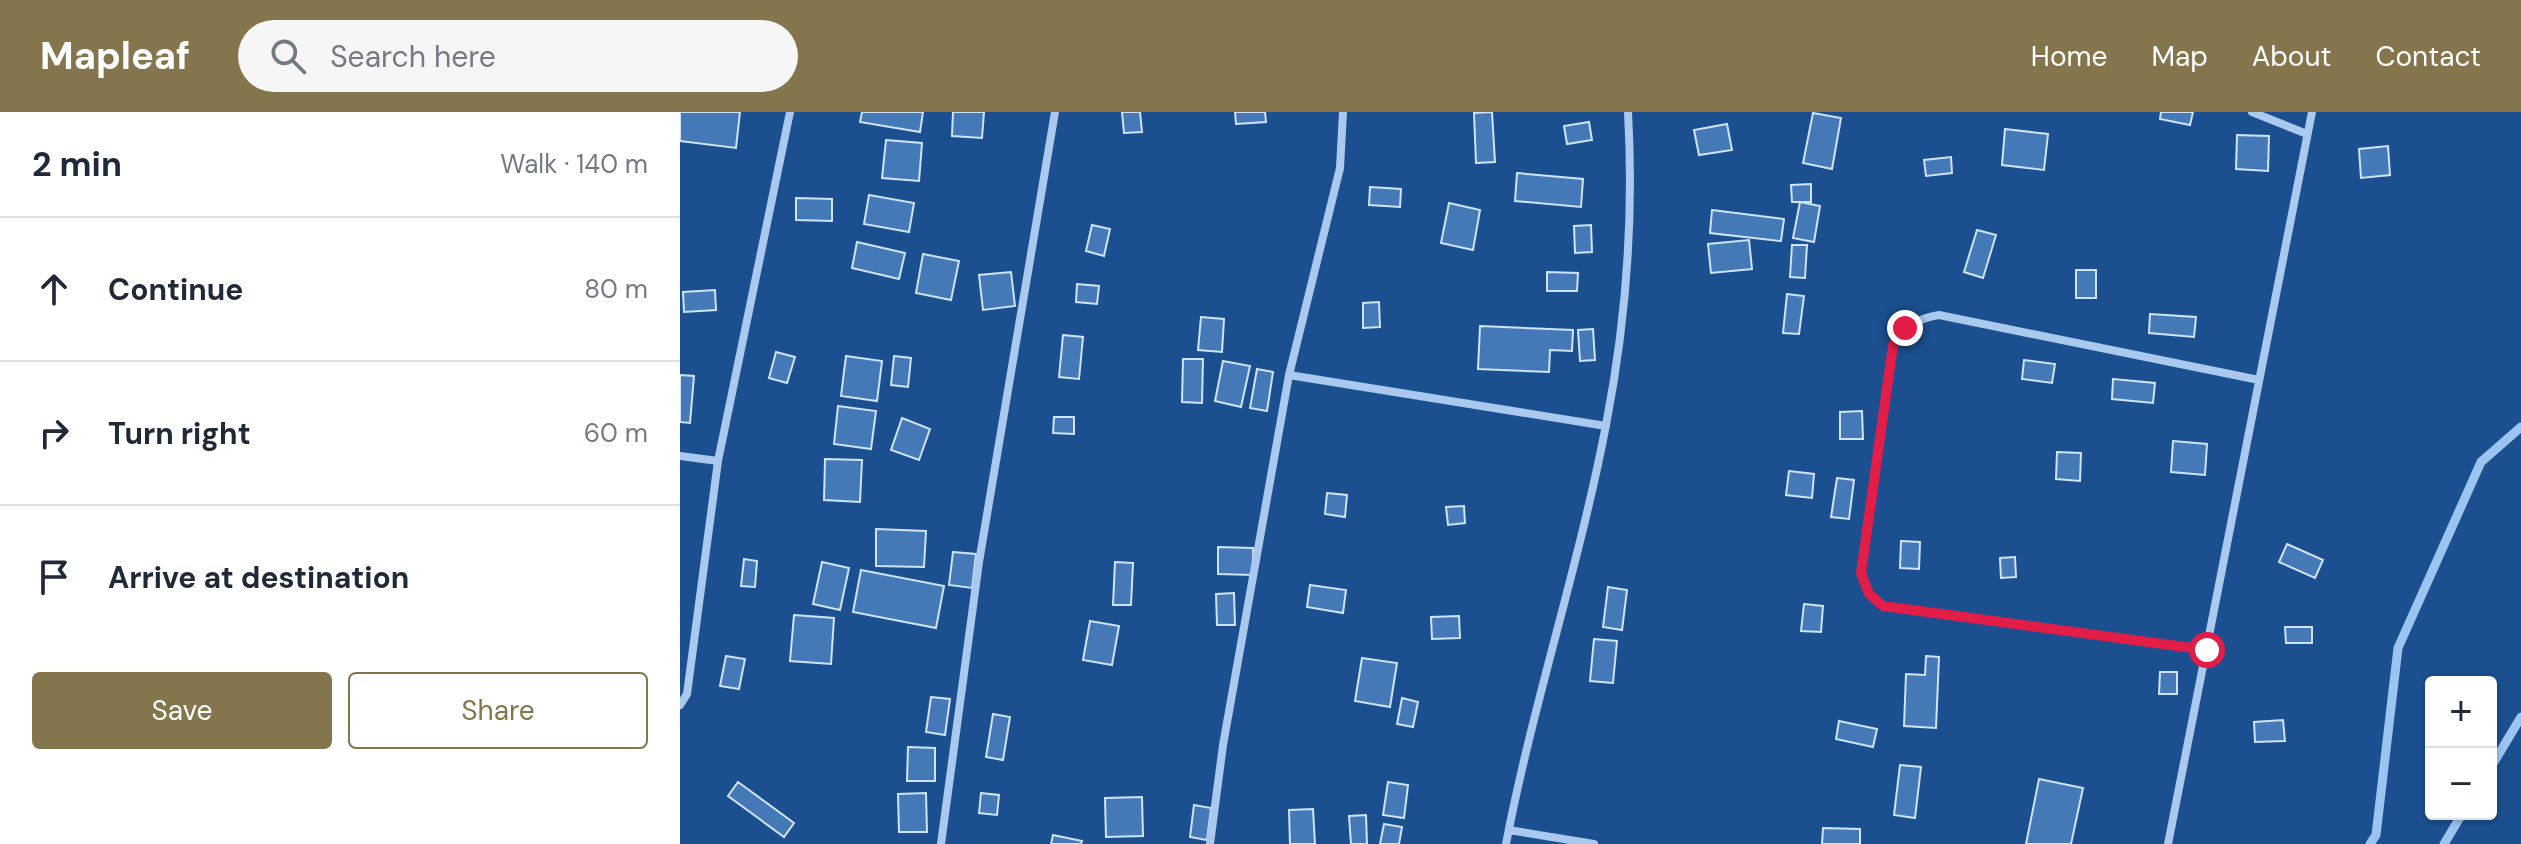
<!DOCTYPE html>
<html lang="en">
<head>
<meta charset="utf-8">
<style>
	:root { --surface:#fff; --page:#f6f6f7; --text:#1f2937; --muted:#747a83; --line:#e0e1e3; --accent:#84754c }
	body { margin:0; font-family:"DM Sans",sans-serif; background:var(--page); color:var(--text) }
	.controls { position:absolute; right:24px; bottom:24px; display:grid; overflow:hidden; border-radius:8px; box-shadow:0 2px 6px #0004 }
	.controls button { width:72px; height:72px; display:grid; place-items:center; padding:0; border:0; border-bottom:2px solid var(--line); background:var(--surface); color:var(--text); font:40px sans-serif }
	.stop { position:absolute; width:24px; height:24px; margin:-18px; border:6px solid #e11d48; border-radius:50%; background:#fff }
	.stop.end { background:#e11d48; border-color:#fff; box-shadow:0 2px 8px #0008 }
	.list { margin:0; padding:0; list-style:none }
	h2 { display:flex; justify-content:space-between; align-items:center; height:104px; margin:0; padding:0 32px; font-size:34px }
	h2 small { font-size:26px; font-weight:400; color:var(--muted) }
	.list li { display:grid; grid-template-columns:52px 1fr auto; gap:24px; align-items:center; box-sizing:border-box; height:144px; padding:0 32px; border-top:2px solid var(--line) }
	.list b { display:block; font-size:30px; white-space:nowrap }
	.list em { font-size:26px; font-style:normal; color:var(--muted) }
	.actions { display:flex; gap:16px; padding:24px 32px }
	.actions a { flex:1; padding:18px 0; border:2px solid var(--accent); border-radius:8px; text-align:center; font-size:28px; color:var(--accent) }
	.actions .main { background:var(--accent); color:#fff }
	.icon { flex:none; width:44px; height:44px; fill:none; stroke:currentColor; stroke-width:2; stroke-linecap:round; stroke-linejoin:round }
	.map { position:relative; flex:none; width:1841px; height:732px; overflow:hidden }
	header { display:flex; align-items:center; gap:48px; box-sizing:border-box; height:112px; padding:0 40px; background:var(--accent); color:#fff }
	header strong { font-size:38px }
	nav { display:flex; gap:44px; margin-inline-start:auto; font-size:28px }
	.search { width:560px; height:72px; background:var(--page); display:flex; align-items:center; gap:20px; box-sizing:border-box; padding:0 28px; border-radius:44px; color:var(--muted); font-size:30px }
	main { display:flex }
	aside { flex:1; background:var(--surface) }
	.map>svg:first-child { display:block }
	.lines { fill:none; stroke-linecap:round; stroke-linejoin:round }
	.stream { stroke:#9cc4f0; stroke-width:9 }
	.building { fill:#4478b7; stroke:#cfe3fa; stroke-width:2 }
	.minor { stroke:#a9c9ee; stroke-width:8 }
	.route { stroke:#e11d48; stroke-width:10 }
</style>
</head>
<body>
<header>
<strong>Mapleaf</strong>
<div class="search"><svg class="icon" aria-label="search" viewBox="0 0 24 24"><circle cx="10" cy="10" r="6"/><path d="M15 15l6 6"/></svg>Search here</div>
<nav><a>Home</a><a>Map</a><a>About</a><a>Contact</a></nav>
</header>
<main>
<aside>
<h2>2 min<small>Walk · 140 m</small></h2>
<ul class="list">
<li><svg class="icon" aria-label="ahead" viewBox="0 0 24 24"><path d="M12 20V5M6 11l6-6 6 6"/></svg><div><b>Continue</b></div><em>80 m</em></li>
<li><svg class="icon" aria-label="right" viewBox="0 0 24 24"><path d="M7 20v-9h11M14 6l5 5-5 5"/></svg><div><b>Turn right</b></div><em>60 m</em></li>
<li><svg class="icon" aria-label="arrive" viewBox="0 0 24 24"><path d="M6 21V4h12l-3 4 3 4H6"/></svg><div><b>Arrive at destination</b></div></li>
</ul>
<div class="actions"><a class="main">Save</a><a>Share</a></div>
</aside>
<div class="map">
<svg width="1841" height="732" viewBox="0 0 1841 732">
	<rect width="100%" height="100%" fill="#1b4f8f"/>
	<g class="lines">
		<path class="stream" d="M1811 655 1841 605
			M1690 732 1696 723 1718 536 1801 350 1841 315
			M1764 732 1782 702"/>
	</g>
	<path class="building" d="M0 0H60L56 36 0 29Z
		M182 0H243L240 20 180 10Z
		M273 0H304L302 26 272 24Z
		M442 0H460L462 20 444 21Z
		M555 0H585L586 10 556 12Z
		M812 0 815 50 796 51 794 1Z
		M1481 0H1513L1510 13 1480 7Z
		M1133 1 1161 6 1152 57 1123 51Z
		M909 10 912 28 887 32 884 14Z
		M1047 12 1052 38 1019 43 1014 18Z
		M1325 17 1368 22 1364 58 1322 53Z
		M1557 23 1589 24 1588 59 1556 57Z
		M206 28 242 31 239 69 202 66Z
		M1708 34 1710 63 1681 66 1679 37Z
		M1271 45 1272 61 1246 64 1244 48Z
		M837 61 903 67 901 95 835 89Z
		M1131 72V90H1112L1111 73Z
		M690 75 721 77 720 95 689 93Z
		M189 83 234 91 229 120 184 112Z
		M116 86 152 87V109L116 108Z
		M1120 90 1140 94 1134 130 1113 126Z
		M769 91 800 98 793 138 761 131Z
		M1032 98 1104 107 1101 129 1030 121Z
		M412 113 430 117 424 144 406 139Z
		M911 113 912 140 895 141 894 114Z
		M1297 118 1316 123 1303 166 1284 160Z
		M1069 128 1072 157 1031 161 1028 132Z
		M177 130 225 141 219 167 172 156Z
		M1112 133H1127L1125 166 1110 165Z
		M243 142 279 149 271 188 236 181Z
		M1396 158H1416V186H1396Z
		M331 160 335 194 303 198 299 163Z
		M867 160 898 161 897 179H867Z
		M397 172 419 174 417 192 396 190Z
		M35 178 36 198 4 200 3 180Z
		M1107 182 1124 184 1119 222 1103 221Z
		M699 190 700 215 683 216V191Z
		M1470 202 1516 205 1514 225 1469 221Z
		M521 205 544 207 542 240 518 238Z
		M800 214 893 218 892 239 870 238 869 260 798 257Z
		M913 217 915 248 900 249 898 218Z
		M383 223 403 225 399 267 379 265Z
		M96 240 115 245 107 271 89 266Z
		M166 244 202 249 197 289 161 284Z
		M214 244 231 246 228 275 211 273Z
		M503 247H523L522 291 502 290Z
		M1344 248 1375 252 1372 271 1342 267Z
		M543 249 570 254 561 295 535 289Z
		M577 257 593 260 587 299 570 296Z
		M0 263 14 264 10 311 0 310Z
		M1433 267 1475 271 1473 291 1432 287Z
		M158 294 196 299 191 337 154 332Z
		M1182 299 1183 327H1160V300Z
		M374 305H394V322L373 321Z
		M222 306 250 317 239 348 211 338Z
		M1493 329 1527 332 1525 363 1491 360Z
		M1377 340 1401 341 1400 369 1376 367Z
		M145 347 182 348 180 390 144 388Z
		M1109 359 1134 362 1132 386 1106 383Z
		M1157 366 1174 368 1169 407 1151 405Z
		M647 381 667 383 665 405 645 402Z
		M784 394 785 411 768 413 766 395Z
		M196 417 246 419 244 455 196 454Z
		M1221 429 1240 430 1239 457 1220 456Z
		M1607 432 1643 448 1635 466 1599 450Z
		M538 435 573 436V463L538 462Z
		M273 440 296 442 292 476 269 473Z
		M1335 445 1336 465 1321 466 1320 446Z
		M64 447 77 449 75 475 61 474Z
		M142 450 169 456 160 498 133 492Z
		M435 450 453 451 451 493H433Z
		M181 458 264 474 256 516 173 500Z
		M630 473 666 478 663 501 627 495Z
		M928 475 947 478 942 518 923 515Z
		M554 481 555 513H537L536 482Z
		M1124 492 1143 494 1141 520 1121 519Z
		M114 503 154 506 151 552 110 549Z
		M779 504 780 526 752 527 751 505Z
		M410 509 439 514 432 553 403 548Z
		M1605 515H1632V531H1606Z
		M914 527 937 529 933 571 910 569Z
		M46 544 65 547 59 577 40 574Z
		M1246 544 1259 545 1256 616 1224 614 1226 562 1245 563Z
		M682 546 717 551 710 595 675 589Z
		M1480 560H1497V582H1479Z
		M251 585 270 587 265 623 246 620Z
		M722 586 738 590 733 615 717 612Z
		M313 602 330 605 323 648 306 645Z
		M1603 608 1605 629 1575 630 1574 610Z
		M1159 609 1197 617 1193 635 1156 627Z
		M228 635 255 636V669H227Z
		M1220 653 1241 655 1235 706 1214 703Z
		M1359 667 1403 676 1391 732H1346Z
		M58 670 114 711 104 725 48 684Z
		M708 670 728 673 724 706 703 703Z
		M246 681 247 720H219L218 682Z
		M301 681 319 683 317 703 299 701Z
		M462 685 463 724 426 725 425 686Z
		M514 693 531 696 527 728 510 725Z
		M633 697 635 732H610L609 698Z
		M686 703 687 732H671L669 704Z
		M704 712 722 715 719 732H700Z
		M1143 716 1180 717V732H1142Z
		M373 723 402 729 401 732H371Z"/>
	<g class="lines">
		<path class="minor" d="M1572 0 1627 22
			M609 263 926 314
			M0 344 38 349
			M1527 538 1203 494 1189 482 1181 461 1213 233C1226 214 1236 207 1259 203L1579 268
			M0 593 7 582 38 349 110 0
			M829 718 914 732
			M261 732 299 450 375 0
			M530 732 543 633 609 263 660 56 663 0
			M826 732C853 591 899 454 926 313 946 210 954 105 948 0
			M1488 732 1632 0"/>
	</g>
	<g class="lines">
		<path class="route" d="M1225 216 1213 233 1181 461 1189 482 1203 494 1527 538"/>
	</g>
</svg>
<div class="controls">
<button>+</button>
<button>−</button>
</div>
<div class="stop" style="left:1527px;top:538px"></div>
<div class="stop end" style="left:1225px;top:216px"></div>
</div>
</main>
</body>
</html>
